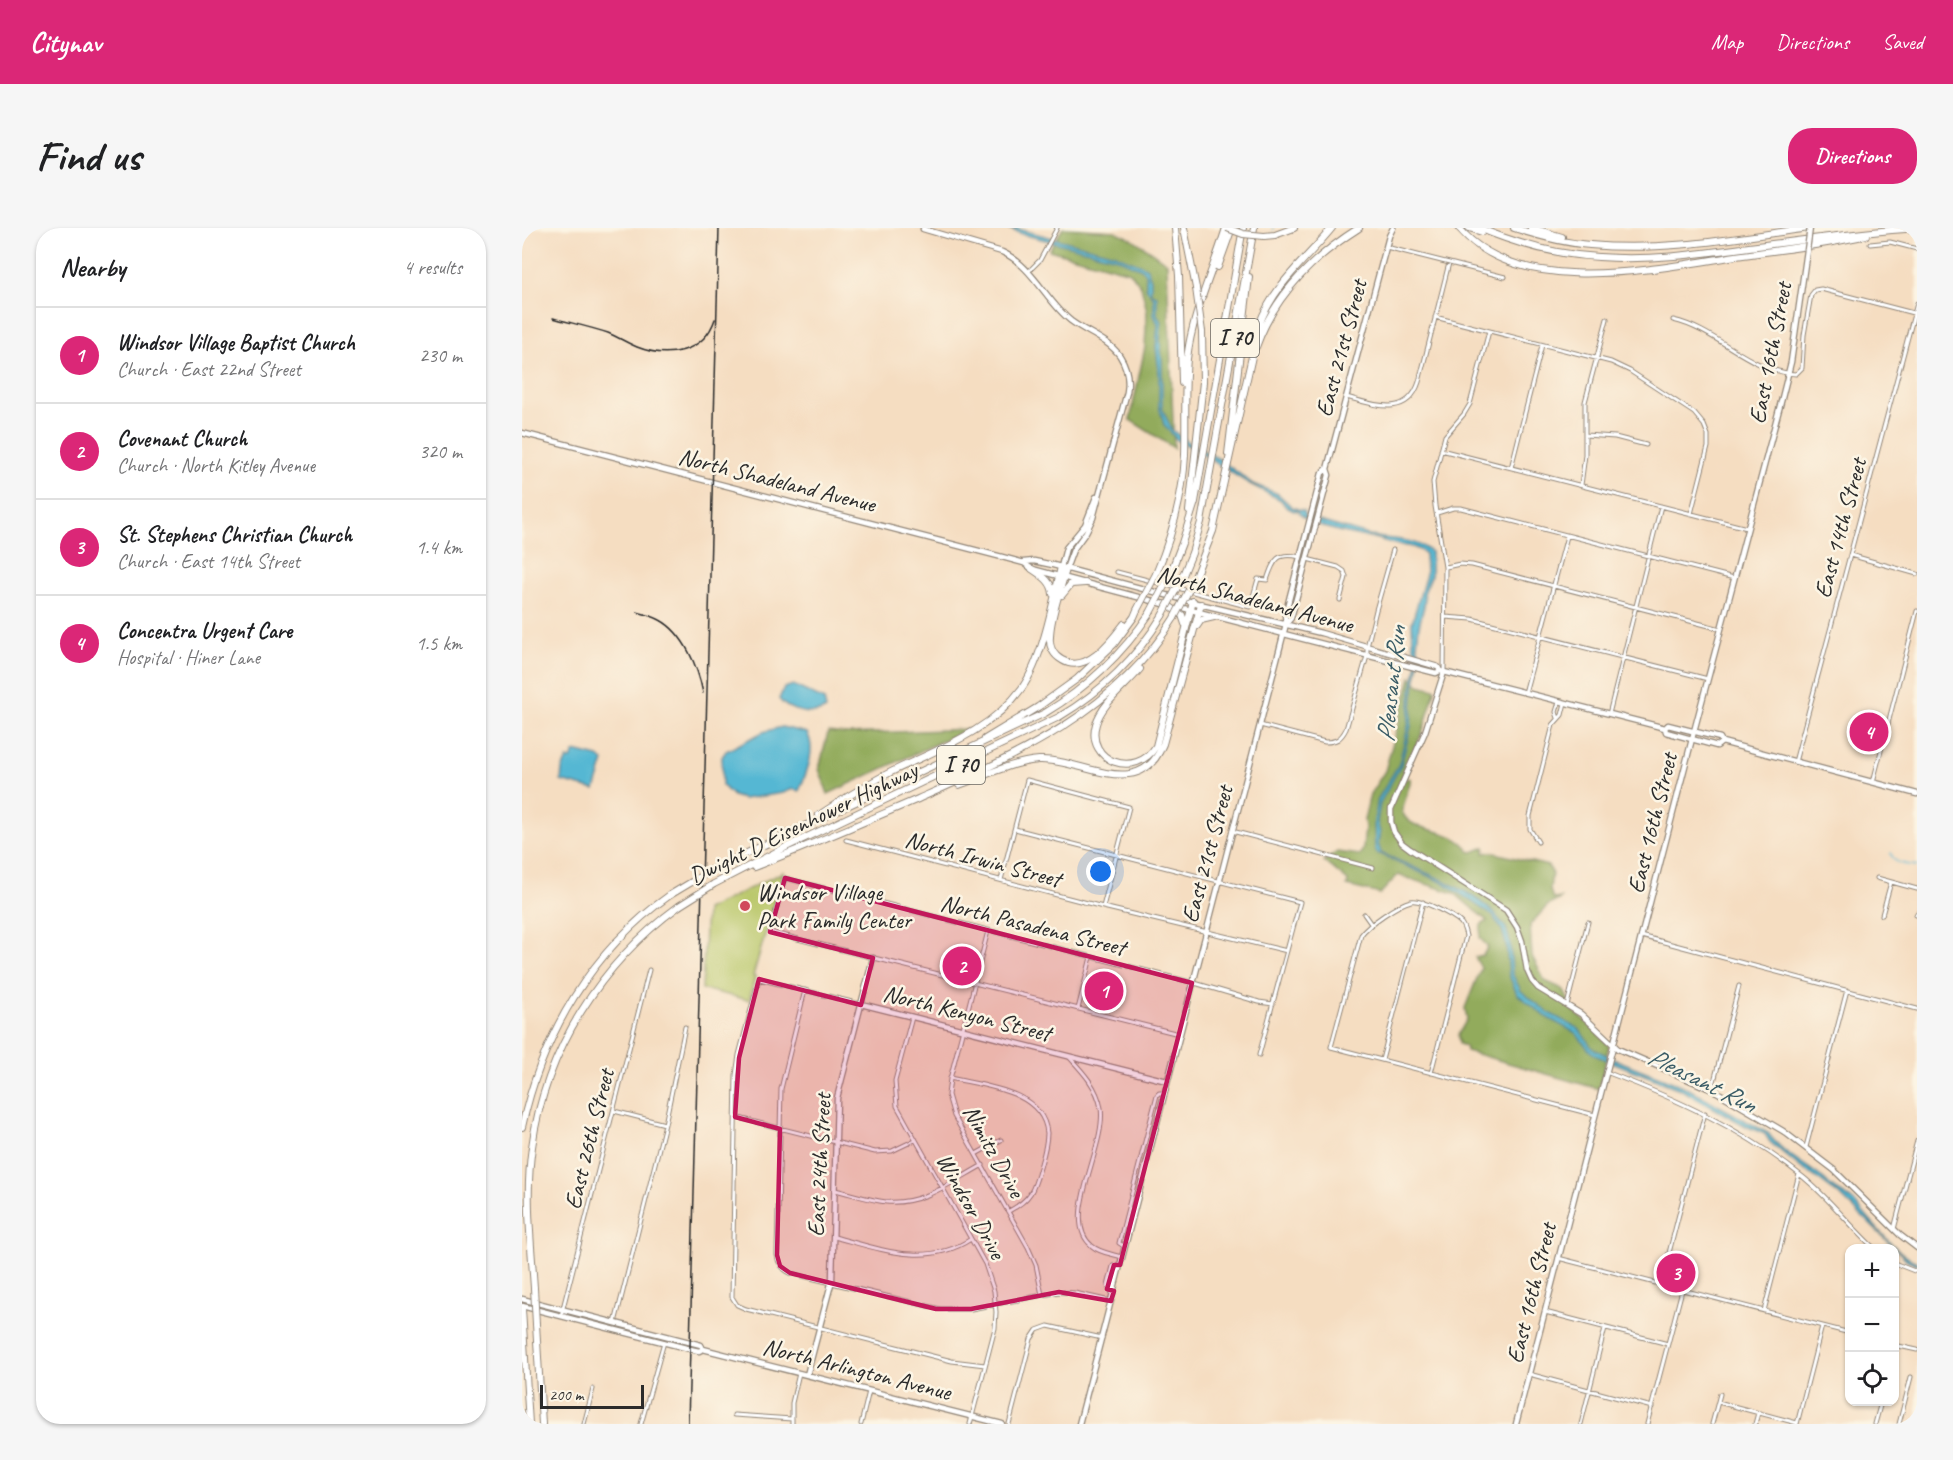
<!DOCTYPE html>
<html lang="en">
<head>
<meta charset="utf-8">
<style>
	:root { --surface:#fff; --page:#f6f6f6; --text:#202124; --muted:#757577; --line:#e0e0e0; --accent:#db2777 }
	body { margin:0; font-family:Caveat,sans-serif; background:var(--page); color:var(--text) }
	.controls { position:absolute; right:18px; bottom:18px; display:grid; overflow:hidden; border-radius:12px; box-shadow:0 2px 4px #0004 }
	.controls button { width:54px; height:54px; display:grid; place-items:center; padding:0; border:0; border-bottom:2px solid var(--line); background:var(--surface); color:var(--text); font:30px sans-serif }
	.scale { position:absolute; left:18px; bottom:15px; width:104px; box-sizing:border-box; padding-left:6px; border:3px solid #2b2b2b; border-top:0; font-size:16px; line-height:21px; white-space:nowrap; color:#2b2b2b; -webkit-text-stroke:4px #fcf5e5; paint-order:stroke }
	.you { position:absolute; left:579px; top:644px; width:21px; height:21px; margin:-15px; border:4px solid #fff; border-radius:50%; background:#1a73e8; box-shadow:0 0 0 9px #1a73e833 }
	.badge { display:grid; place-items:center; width:39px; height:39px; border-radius:50%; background:var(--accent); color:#fff; font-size:20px; font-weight:700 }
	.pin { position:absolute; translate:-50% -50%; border:3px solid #fff; box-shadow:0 2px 6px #0006 }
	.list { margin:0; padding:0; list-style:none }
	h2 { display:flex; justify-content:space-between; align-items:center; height:78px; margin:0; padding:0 24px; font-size:26px }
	h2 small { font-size:20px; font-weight:400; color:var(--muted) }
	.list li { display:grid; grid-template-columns:39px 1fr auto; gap:18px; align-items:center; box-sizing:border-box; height:96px; padding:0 24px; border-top:2px solid var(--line) }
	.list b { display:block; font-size:22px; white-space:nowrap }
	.list p { margin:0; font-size:20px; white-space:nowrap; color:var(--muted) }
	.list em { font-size:20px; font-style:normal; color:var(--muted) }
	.icon { flex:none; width:33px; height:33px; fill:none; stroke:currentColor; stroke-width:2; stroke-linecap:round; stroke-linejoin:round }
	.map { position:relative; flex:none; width:1395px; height:1196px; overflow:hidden; border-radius:24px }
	header { display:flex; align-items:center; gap:36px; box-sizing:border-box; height:84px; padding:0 30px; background:var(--accent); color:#fff }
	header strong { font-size:28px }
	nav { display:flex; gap:33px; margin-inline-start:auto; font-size:21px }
	.intro { display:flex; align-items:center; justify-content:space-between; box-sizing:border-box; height:144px; padding:0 36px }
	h1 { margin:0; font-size:42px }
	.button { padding:15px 27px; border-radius:24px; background:var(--accent); color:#fff; font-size:21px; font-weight:700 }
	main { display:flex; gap:36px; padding:0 36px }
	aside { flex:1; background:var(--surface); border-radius:24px; box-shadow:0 2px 4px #0004 }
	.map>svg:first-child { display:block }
	.green { fill:#b8c668; stroke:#72784a; stroke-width:1.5 }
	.forest { fill:#92ab5c; stroke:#5e6b44; stroke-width:1.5 }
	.water { fill:#55b7d3; stroke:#40717f; stroke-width:1.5 }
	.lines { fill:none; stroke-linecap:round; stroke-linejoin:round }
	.stream { stroke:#55b7d3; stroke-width:1.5 }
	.street-casing { stroke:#908476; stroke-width:5 }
	.secondary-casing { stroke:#908476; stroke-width:7 }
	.primary-casing { stroke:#908476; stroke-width:7 }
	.highway-casing { stroke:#908476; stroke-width:8 }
	.street { stroke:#fff; stroke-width:3 }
	.secondary { stroke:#fff; stroke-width:4.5 }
	.primary { stroke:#fff; stroke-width:4.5 }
	.highway { stroke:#fff; stroke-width:6 }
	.rail { stroke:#2b2b2b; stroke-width:1.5 }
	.secondary-bridge-casing { stroke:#908476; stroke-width:7; stroke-linecap:butt }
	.highway-bridge-casing { stroke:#908476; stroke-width:8; stroke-linecap:butt }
	.secondary-bridge { stroke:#fff; stroke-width:4.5 }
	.highway-bridge { stroke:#fff; stroke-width:6 }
	.marked { fill:#c2185b; fill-opacity:0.2; stroke:#c2185b; stroke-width:4.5; stroke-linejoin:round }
	.poi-dot { fill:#d1495b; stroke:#fcf5e5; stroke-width:2 }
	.labels { text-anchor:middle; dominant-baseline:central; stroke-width:5; stroke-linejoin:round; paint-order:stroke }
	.shield { fill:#fcf5e5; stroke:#6a6863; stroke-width:1.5 }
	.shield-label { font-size:22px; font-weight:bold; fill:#2b2b2b }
	.street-label { font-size:24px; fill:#2b2b2b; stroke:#fcf5e5 }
	.poi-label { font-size:24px; fill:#2b2b2b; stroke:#fcf5e5; text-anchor:start }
	.water-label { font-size:26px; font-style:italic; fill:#3a5c66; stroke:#fcf5e5 }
</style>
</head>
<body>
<header>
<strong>Citynav</strong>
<nav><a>Map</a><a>Directions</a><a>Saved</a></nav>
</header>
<div class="intro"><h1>Find us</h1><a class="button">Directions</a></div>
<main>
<aside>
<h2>Nearby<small>4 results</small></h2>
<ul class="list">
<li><span class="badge">1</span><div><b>Windsor Village Baptist Church</b><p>Church · East 22nd Street</p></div><em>230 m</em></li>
<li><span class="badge">2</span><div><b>Covenant Church</b><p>Church · North Kitley Avenue</p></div><em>320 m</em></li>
<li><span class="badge">3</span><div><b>St. Stephens Christian Church</b><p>Church · East 14th Street</p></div><em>1.4 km</em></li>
<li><span class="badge">4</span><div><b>Concentra Urgent Care</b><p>Hospital · Hiner Lane</p></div><em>1.5 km</em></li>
</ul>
</aside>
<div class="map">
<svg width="1395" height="1196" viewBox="0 0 1395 1196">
	<rect width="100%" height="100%" fill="#fcf5e5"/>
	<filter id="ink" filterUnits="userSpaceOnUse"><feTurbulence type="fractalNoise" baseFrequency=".0167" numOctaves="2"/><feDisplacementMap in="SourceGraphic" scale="12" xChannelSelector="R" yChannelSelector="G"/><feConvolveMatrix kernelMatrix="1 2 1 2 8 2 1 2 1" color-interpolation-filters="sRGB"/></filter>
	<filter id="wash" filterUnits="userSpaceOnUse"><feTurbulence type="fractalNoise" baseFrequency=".008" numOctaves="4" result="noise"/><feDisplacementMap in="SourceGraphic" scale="24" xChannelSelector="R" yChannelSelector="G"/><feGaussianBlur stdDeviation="1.35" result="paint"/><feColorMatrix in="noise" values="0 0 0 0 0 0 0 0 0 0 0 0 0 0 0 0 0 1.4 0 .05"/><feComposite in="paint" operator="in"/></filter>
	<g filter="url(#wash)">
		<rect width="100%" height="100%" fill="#f5ddc1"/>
		<path class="green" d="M261 644 231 748 233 749 227 772 180 761 184 682Z"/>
		<path class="forest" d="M541 0 593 3 612 12 645 35 652 220 608 192 623 119 625 83 619 58 608 44 527 22Z
			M889 449 897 457 913 461V463L901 503 878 554 886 550 889 551 880 583C887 607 932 597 947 623L951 624 963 619 962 625 969 624 1026 638 1030 644 1028 662 1031 671 1040 670 1025 678 1008 697 1010 728 1023 753 1041 761 1051 782 1072 801 1087 818 1077 861 944 823 943 818 937 816 936 807 945 791 943 780 959 740 953 729 961 727 966 719 958 710 959 697 965 693 932 665 876 647 858 666 825 658 826 653 802 633 815 624 838 627 841 620 843 600 842 592 848 566 863 543Z
			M446 501 306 566 297 541 306 504 325 506Z"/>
		<path class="water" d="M485 0 496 1 593 26C603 31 615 34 625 40L629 51V65L635 68V86L639 94 638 112 640 133V180L650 202 667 215 697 231 731 256 756 266 770 279 782 283 784 288C805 297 825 300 846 307 867 313 892 309 909 324V348L902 365 903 374 897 398 895 416 898 429 891 467 889 498 879 537 858 575 855 594 858 604 856 615 859 625 923 653 951 668 972 685 984 700 988 714 990 745 999 763 1027 785 1057 801 1070 820 1092 831 1163 859 1246 905C1259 924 1281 935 1299 949 1304 952 1308 958 1313 961 1319 966 1326 968 1332 974 1346 990 1376 1028 1395 1034V1037L1385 1032 1321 970 1293 949 1278 939 1248 914 1243 906 1224 898 1158 861 1075 828 1068 823 1054 805 1026 790 995 766 987 747 984 716 980 702 971 688 922 655 855 625 853 620 852 593 856 571 877 536 886 499 889 466 896 429 891 417 890 395 904 346 903 326C894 317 881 318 869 315 864 314 860 312 856 311 837 308 784 299 775 282L772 283 764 279 759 272 726 255 669 219 656 213 642 197 637 178V144L634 119 636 96 632 87V70L624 60V46L620 41 595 30 500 6Z
			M271 457 302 472 304 481C291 489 265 483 257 471L262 460Z
			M260 499 285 505C295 522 284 546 277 563L271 561 261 565 221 571 211 568 200 557V529L204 523 241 504Z
			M56 524 76 529 82 533 73 562 39 553 40 542 45 531H49L52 525Z"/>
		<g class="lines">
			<path class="stream" d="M751 2V0
				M1369 625C1371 637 1385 636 1395 638"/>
		</g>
	</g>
	<g filter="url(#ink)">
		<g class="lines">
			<defs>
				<path id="street" d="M1348 16 1368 14 1395 21
					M864 19 983 49
					M506 44 518 32 535 0
					M913 89 1089 134 1108 143 1172 185 1182 197 1186 207V219L1169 286
					M1151 92C1196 102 1226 143 1274 146L1280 140 1282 107 1289 67 1293 62 1299 61 1395 86
					M824 169C851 176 885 191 897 154L927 35
					M1063 207 1093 209 1124 217
					M919 222 1225 300
					M989 240 1020 117
					M1059 257 1063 227V174L1085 91
					M915 285 931 280H939L1212 350
					M1328 327 1395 346
					M785 331 816 339 822 343 824 349 818 372
					M924 339 938 336 950 337 1199 401
					M595 344 728 379 736 351 745 352C752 331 755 324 778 329
					M923 389 950 391 1186 451
					M922 444 923 339 913 278 911 254 923 208 942 186 948 176 967 103
					M1003 465 1045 308
					M1087 486 1139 278
					M1036 490 1034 484 1037 474
					M738 497 803 514C814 514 819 511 824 501L845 428V419L854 382 871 322
					M1273 534 1395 75
					M1351 554 1395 383
					M493 601 778 674 737 827
					M710 603 851 640
					M324 612 581 679 765 723
					M1016 614 1008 601V588L1031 497 1040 487 1043 475
					M1355 650 1395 661
					M479 652 505 552 607 579 581 679
					M842 686 849 696
					M1360 687 1369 654
					M1394 687 1395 685
					M466 703 428 851 426 867 432 888 506 1019 514 1037 520 1067
					M1119 708 1395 781
					M283 762 259 861 255 1027C256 1036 260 1041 268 1045L418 1081H449L537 1064 553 1065 588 1073
					M338 776 237 751 217 827 214 847 210 1069 215 1077 224 1081 430 1133 463 1137
					M1045 777 1066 694
					M556 781 569 729
					M390 789 373 853 375 878 463 1036 472 1063 474 1084 473 1100 448 1196
					M657 806 248 704 263 650 676 756 737 774 751 776
					M809 819 839 707C846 697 876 676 889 673 899 671 931 687 939 695 942 699 943 703 944 708L909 845
					M809 819 1073 887
					M548 830C562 845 575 859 579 880 585 919 537 992 570 1018 578 1025 590 1026 600 1029
					M860 832 901 674
					M1084 844C1155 871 1221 901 1281 949 1307 970 1328 998 1352 1020
					M428 850C461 858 521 862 525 905 525 916 522 926 519 936 512 961 510 971 487 983
					M1190 861 1217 758
					M92 883 143 896
					M213 889 353 924 370 923 393 912
					M1284 919 1325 762
					M454 926 479 912
					M313 962C330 966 347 972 364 974 400 977 430 954 461 937
					M1372 1001 1395 913
					M312 1009C358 1021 405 1040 449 1011
					M603 1019 597 1015 635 867 637 865H642
					M1036 1030 1328 1105
					M1372 1035 1395 1044
					M1139 1056 1183 885
					M592 1063 587 1061 586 1058 591 1038 598 1037
					M1242 1083 1277 946
					M1023 1084 1146 1116
					M39 1088 127 742
					M93 1095 143 896 163 799
					M1372 1117 1395 1122
					M1007 1146 1130 1179
					M1196 1174 1275 1195
					M212 1187 270 1191
					M62 1196 71 1161
					M119 1196 142 1114
					M270 1196V1175L277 1145
					M339 1196 347 1163
					M487 1196 509 1111 515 1102 526 1098 580 1110
					M1059 1196 1083 1100
					M1125 1196 1160 1062
					M1190 1196 1198 1166
					M1233 1196 1236 1185
					M1275 1196 1300 1098
					M1353 1196 1359 1174
					M1377 1196 1389 1149"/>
				<path id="secondary" d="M401 1 480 24C510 37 524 73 549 93 565 105 586 111 598 128 605 139 607 152 605 164L571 290 564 304 551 322 544 341
					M539 339 544 320 563 297 574 269
					M764 396 763 387 800 245 805 241 867 8 871 0
					M922 444 903 504 869 581V594L872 604 880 615 888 621 984 682 995 699 1000 713 1005 742 1010 753 1016 760 1059 786 1096 821 1195 864 1261 903 1312 942 1378 1007 1395 1020
					M339 776 645 853
					M0 1071 179 1117 181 1121
					M0 1078 168 1121 177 1123 181 1121 480 1196
					M285 1147 310 1052 315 870 351 730
					M557 1196 755 431 764 396 769 390 807 247 805 241
					M994 1196 1170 511 1260 170 1269 134 1285 22"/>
				<path id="primary" d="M0 205 480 329 502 335 510 341 646 377
					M502 334 512 333 531 337 682 377 799 405 916 439 918 443
					M657 379 914 445 918 443 1143 500 1146 497 1198 510 1200 514
					M1143 500 1144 504 1195 518 1200 514 1395 566"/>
				<path id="highway" d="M653 0 657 48 660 155
					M662 0 674 60
					M937 0C998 73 1140 39 1221 27 1262 21 1304 17 1344 7
					M947 0 960 4
					M957 0C995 16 1036 27 1077 29 1127 33 1177 26 1227 19 1283 12 1339 4 1395 0
					M992 0C1017 8 1042 15 1068 17 1142 24 1214 10 1287 0
					M1009 0 1040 9
					M742 8 753 7 772 0
					M696 39 710 0
					M734 119C752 68 791 29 837 0
					M706 226 727 49
					M667 283 681 154 680 104
					M510 341C520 348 530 353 531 366
					M544 341C539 361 528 389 528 409 527 418 531 427 540 432 564 447 589 413 602 396
					M634 346C650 308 661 268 663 227 664 195 662 163 665 131 670 86 691 43 704 0
					M647 349 660 315 673 274 721 0
					M659 352 670 325 679 294 732 0
					M671 354 691 303 737 97C753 55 783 33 810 0
					M540 367 549 356 563 355
					M644 376 660 387 663 396
					M675 398 679 392 692 389
					M618 441C604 458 580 475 574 496 563 533 614 552 634 518L671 373
					M463 511 516 479 555 451 592 416 612 389 615 382
					M437 557C462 548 490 534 517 532 559 530 618 575 641 516L679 376
					M297 587C320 572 343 557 367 545 415 521 467 505 500 460 521 430 531 375 539 339
					M232 639C287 618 342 594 396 571 493 528 594 485 652 390
					M193 640 523 485C566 459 600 427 628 385
					M192 656 264 619 537 489C579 464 615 429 640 388
					M0 899C20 806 70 722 148 667
					M12 1060C9 1014 3 966 10 919 23 822 79 735 157 678
					M0 1081 7 1196
					M14 1096 20 1196"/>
			</defs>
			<use href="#street" class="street-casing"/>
			<use href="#secondary" class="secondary-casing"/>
			<use href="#primary" class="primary-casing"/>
			<use href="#highway" class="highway-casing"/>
			<use href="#street" class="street"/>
			<use href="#secondary" class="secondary"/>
			<use href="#primary" class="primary"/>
			<use href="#highway" class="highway"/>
			<path class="rail" d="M31 90C49 95 68 99 86 105 96 109 105 115 115 119 145 131 182 125 193 91
				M115 384C123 386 131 388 138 392 162 405 176 439 181 465
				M166 1196 197 0"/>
			<defs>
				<path id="secondary-bridge" d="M1285 22 1288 0"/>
				<path id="highway-bridge" d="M705 0 721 6 742 8
					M674 60 680 104
					M615 382 634 346
					M628 385 647 349
					M640 388 659 352
					M652 390 671 354
					M148 667 193 640
					M157 678 192 656
					M12 1060 14 1096"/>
			</defs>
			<use href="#secondary-bridge" class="secondary-bridge-casing"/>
			<use href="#highway-bridge" class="highway-bridge-casing"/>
			<use href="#secondary-bridge" class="secondary-bridge"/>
			<use href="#highway-bridge" class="highway-bridge"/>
		</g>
	</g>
	<path class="marked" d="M263 650 670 755 598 1037H592L585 1061 592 1063 589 1073 537 1064 449 1081H414L268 1045 258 1038 255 1027 258 901 213 889 217 830 237 751 339 777 351 730 248 704Z"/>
	<circle class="poi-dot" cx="223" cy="678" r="6"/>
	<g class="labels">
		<g class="shield">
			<rect x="689" y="91" width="48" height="38" rx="4.5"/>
			<rect x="415" y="518" width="48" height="38" rx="4.5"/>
		</g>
		<g class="shield-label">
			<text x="713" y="110">I 70</text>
			<text x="439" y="537">I 70</text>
		</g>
		<g class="street-label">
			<text transform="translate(819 120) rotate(-75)">East 21st Street</text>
			<text transform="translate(1248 125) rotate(-79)">East 16th Street</text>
			<text transform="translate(255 252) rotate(14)">North Shadeland Avenue</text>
			<text transform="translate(1318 300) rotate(-75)">East 14th Street</text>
			<text transform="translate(733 371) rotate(15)">North Shadeland Avenue</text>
			<text transform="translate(281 595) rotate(-26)">Dwight D Eisenhower Highway</text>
			<text transform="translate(1130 595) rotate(-76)">East 16th Street</text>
			<text transform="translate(685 626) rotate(-75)">East 21st Street</text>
			<text transform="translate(461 631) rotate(15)">North Irwin Street</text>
			<text transform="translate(511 697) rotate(14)">North Pasadena Street</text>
			<text transform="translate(445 785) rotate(14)">North Kenyon Street</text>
			<text transform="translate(67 911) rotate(-76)">East 26th Street</text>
			<text transform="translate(472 923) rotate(61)">Nimitz Drive</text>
			<text transform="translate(297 937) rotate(-87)">East 24th Street</text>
			<text transform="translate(449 978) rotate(61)">Windsor Drive</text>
			<text transform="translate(1009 1065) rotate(-76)">East 16th Street</text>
			<text transform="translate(335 1141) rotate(14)">North Arlington Avenue</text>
		</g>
		<g class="poi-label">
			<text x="235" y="664">Windsor Village<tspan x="235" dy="28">Park Family Center</tspan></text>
		</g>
		<g class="water-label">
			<text transform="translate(869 456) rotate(-84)">Pleasant Run</text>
			<text transform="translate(1180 852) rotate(26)">Pleasant Run</text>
		</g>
	</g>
</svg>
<div class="controls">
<button>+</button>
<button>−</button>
<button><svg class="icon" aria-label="locate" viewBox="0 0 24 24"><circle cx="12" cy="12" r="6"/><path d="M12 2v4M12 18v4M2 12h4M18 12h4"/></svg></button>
</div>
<div class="scale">200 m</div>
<div class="you"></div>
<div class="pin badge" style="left:582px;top:763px">1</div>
<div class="pin badge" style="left:440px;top:738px">2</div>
<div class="pin badge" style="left:1154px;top:1045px">3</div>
<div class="pin badge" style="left:1347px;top:504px">4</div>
</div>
</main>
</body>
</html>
